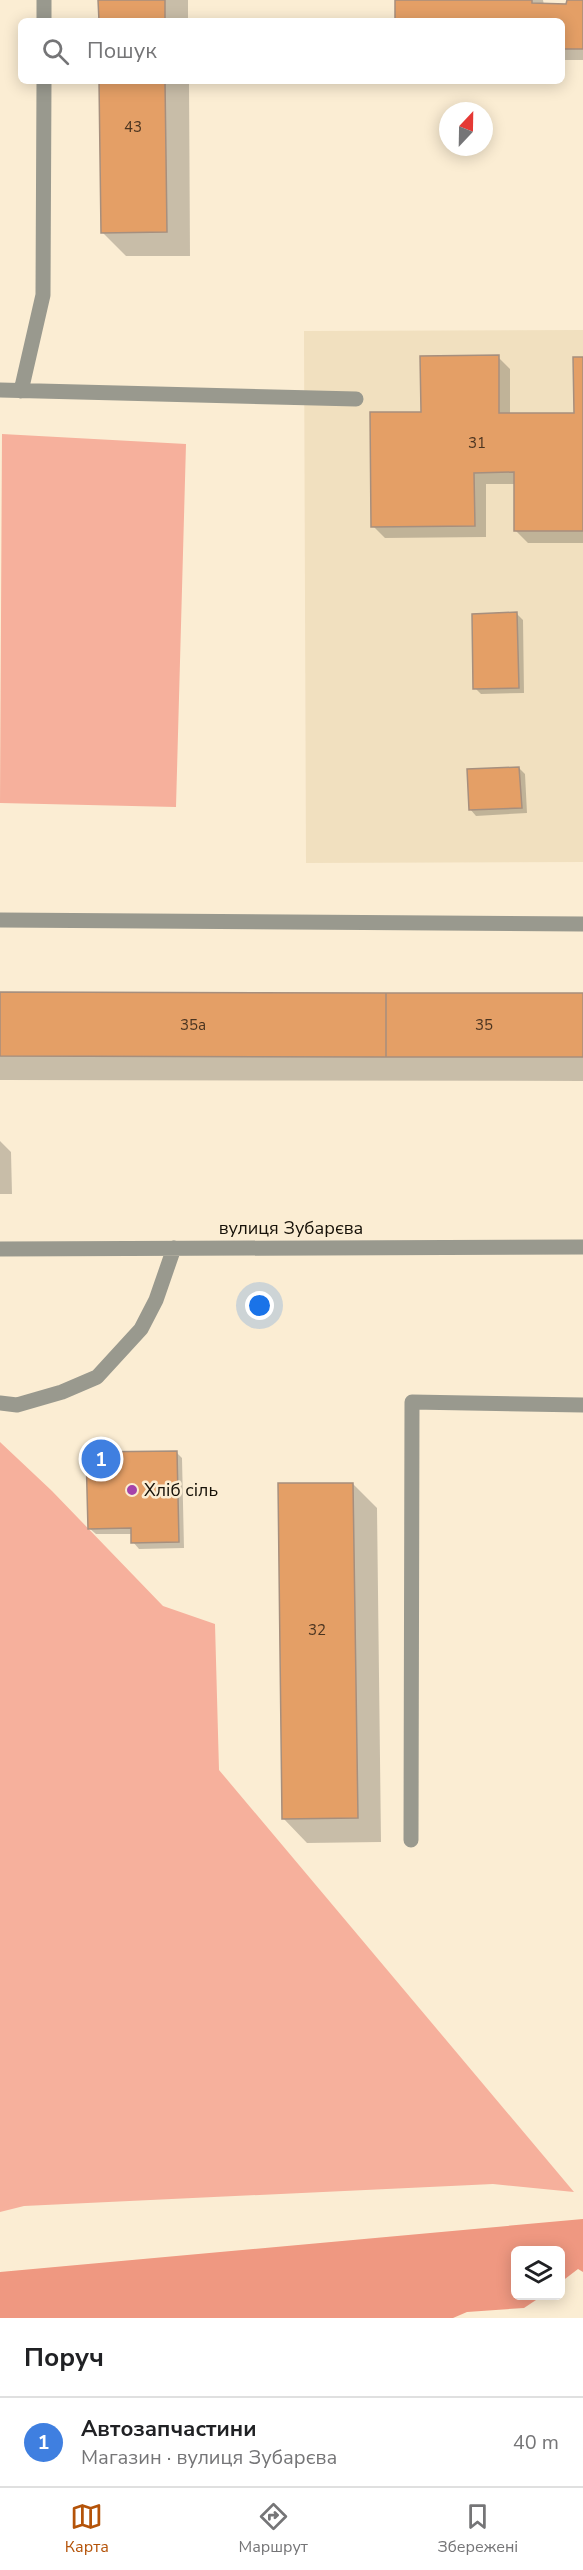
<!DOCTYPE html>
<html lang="uk">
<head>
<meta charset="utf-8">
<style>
	:root { --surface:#fff; --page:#f6f6f6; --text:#202124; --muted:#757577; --line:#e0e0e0; --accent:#b45309 }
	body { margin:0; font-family:"Nunito Sans",sans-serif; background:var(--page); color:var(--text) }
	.controls { position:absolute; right:18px; bottom:18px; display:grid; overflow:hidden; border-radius:9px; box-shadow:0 3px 15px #0003 }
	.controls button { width:54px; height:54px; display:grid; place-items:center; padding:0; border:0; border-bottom:2px solid var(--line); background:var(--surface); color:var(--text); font:30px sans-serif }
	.compass { position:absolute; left:439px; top:102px; width:54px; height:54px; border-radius:50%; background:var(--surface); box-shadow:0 3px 15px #0003; rotate:22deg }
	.you { position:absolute; left:260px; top:1306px; width:21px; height:21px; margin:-15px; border:4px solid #fff; border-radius:50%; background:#1a73e8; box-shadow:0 0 0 9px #1a73e833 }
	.badge { display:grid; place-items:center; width:39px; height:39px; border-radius:50%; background:var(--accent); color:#fff; font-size:20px; font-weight:700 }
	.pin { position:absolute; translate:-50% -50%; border:3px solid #fff; box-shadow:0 2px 6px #0006 }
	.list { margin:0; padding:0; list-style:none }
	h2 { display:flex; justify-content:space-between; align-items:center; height:78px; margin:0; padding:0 24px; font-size:26px }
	h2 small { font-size:20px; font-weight:400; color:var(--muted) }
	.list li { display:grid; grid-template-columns:39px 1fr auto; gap:18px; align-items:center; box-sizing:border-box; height:90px; padding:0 24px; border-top:2px solid var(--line) }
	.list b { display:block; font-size:22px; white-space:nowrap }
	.list p { margin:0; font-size:20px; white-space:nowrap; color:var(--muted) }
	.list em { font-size:20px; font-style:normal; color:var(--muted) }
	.icon { flex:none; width:33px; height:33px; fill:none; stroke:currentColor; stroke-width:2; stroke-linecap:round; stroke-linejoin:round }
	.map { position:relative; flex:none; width:583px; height:2318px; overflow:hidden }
	.search { position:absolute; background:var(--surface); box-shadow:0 3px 15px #0003; left:18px; right:18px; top:18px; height:66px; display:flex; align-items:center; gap:15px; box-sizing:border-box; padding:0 21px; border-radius:9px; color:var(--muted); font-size:22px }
	.sheet { height:168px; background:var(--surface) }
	nav { display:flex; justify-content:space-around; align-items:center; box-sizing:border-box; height:84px; border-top:2px solid var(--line); background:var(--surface); font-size:16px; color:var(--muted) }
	nav a { display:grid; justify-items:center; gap:3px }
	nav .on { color:var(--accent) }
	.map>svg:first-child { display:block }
	.built { fill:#f1e0bf }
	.green { fill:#f6b09c }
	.forest { fill:#ef9881 }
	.shadow { fill:#0003 }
	.building { fill:#e49f66; stroke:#a68f7e; stroke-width:1.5 }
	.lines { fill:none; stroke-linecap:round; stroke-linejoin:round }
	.minor { stroke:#99998e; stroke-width:15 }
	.poi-dot { fill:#a543aa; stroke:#fbedd3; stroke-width:2 }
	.labels { text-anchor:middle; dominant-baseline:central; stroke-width:5; stroke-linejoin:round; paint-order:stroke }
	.number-label { font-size:15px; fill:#4a3420 }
	.street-label { font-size:18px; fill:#161108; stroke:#fbedd3 }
	.poi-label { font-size:18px; fill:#161108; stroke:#fbedd3; text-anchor:start }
</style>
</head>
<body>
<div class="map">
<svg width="583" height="2318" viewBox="0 0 583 2318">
	<rect width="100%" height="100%" fill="#fbedd3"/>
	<path class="built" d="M583 330V862L306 863 304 331Z"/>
	<path class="green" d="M2 434 186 444 176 807 0 803Z
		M0 1442 52 1491 163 1606 215 1624 219 1770 574 2192 493 2184 24 2206 0 2212Z"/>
	<path class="forest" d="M583 2219V2272L578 2269 561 2282 560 2250H516V2296H542L524 2308 467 2312 453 2318H0V2272Z"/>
	<path class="shadow" d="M100 0H188V21H100Z
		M397 0H543L544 5 568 6V0H583V60H562V21H397Z
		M101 81H189L190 256H126L102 232Z
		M498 357 510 369V414H575L583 359V543H528L516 531V484H486V537L385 538 373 526 422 414Z
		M517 614 523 620 524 693 481 694 475 688Z
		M519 768 525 774 527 813 476 816 470 809Z
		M0 994 583 995V1081L0 1080Z
		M0 1141 11 1152 12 1194H0Z
		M176 1452 182 1458 184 1548 139 1549 133 1542V1534H96L89 1528Z
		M353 1484 377 1508 381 1842 307 1843 283 1818Z"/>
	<path class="building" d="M98 0H165V21H99Z
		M395 0H532V3L566 4 567 0H583V49H562V21H395Z
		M99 81H165L167 232 101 233Z
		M499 355V413H574L573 357H583V531H514V472L474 473 475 526 371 527 370 412H421L420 356Z
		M517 612 519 688 473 689 472 614Z
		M519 767 522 808 469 810 467 769Z
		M0 992 386 993V1057L0 1056Z
		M386 993H583V1057H386Z
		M177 1451 179 1542 131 1543V1528L88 1529 86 1452Z
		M278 1483H353L358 1818 282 1819Z"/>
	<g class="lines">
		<path class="minor" d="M44 21V0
			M0 390 356 399
			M21 391 43 295 44 81
			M0 920 583 924
			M0 1249 583 1247
			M0 1403 17 1405 62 1392 97 1377 141 1329 156 1300 174 1248
			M411 1840 412 1402 583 1405"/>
	</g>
	<circle class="poi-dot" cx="132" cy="1490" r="6"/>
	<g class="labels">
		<g class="number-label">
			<text x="133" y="127">43</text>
			<text x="477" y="443">31</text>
			<text x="193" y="1025">35а</text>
			<text x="484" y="1025">35</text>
			<text x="317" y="1630">32</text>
		</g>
		<g class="street-label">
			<text x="291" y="1228">вулиця Зубарєва</text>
		</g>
		<g class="poi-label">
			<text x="144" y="1490">Хліб сіль</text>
		</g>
	</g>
</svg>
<div class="controls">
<button><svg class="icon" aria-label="layers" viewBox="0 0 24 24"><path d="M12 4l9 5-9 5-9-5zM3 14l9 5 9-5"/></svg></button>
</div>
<svg class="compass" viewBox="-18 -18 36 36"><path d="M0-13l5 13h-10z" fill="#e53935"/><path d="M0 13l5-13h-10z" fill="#757577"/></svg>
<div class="you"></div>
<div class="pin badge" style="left:101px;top:1459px;background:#3f7fe0">1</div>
<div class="search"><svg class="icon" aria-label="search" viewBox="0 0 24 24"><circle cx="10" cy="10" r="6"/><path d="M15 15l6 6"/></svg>Пошук</div>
</div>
<section class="sheet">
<h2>Поруч<small></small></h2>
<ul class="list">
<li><span class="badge" style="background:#3f7fe0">1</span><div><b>Автозапчастини</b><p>Магазин · вулиця Зубарєва</p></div><em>40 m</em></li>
</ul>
</section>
<nav>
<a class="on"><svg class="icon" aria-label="map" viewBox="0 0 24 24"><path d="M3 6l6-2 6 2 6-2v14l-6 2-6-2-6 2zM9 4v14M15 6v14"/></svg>Карта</a>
<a><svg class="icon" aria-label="directions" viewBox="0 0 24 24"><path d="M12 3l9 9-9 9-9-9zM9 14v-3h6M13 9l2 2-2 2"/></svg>Маршрут</a>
<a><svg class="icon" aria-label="saved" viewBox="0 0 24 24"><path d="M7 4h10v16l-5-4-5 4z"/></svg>Збережені</a>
</nav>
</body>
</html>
